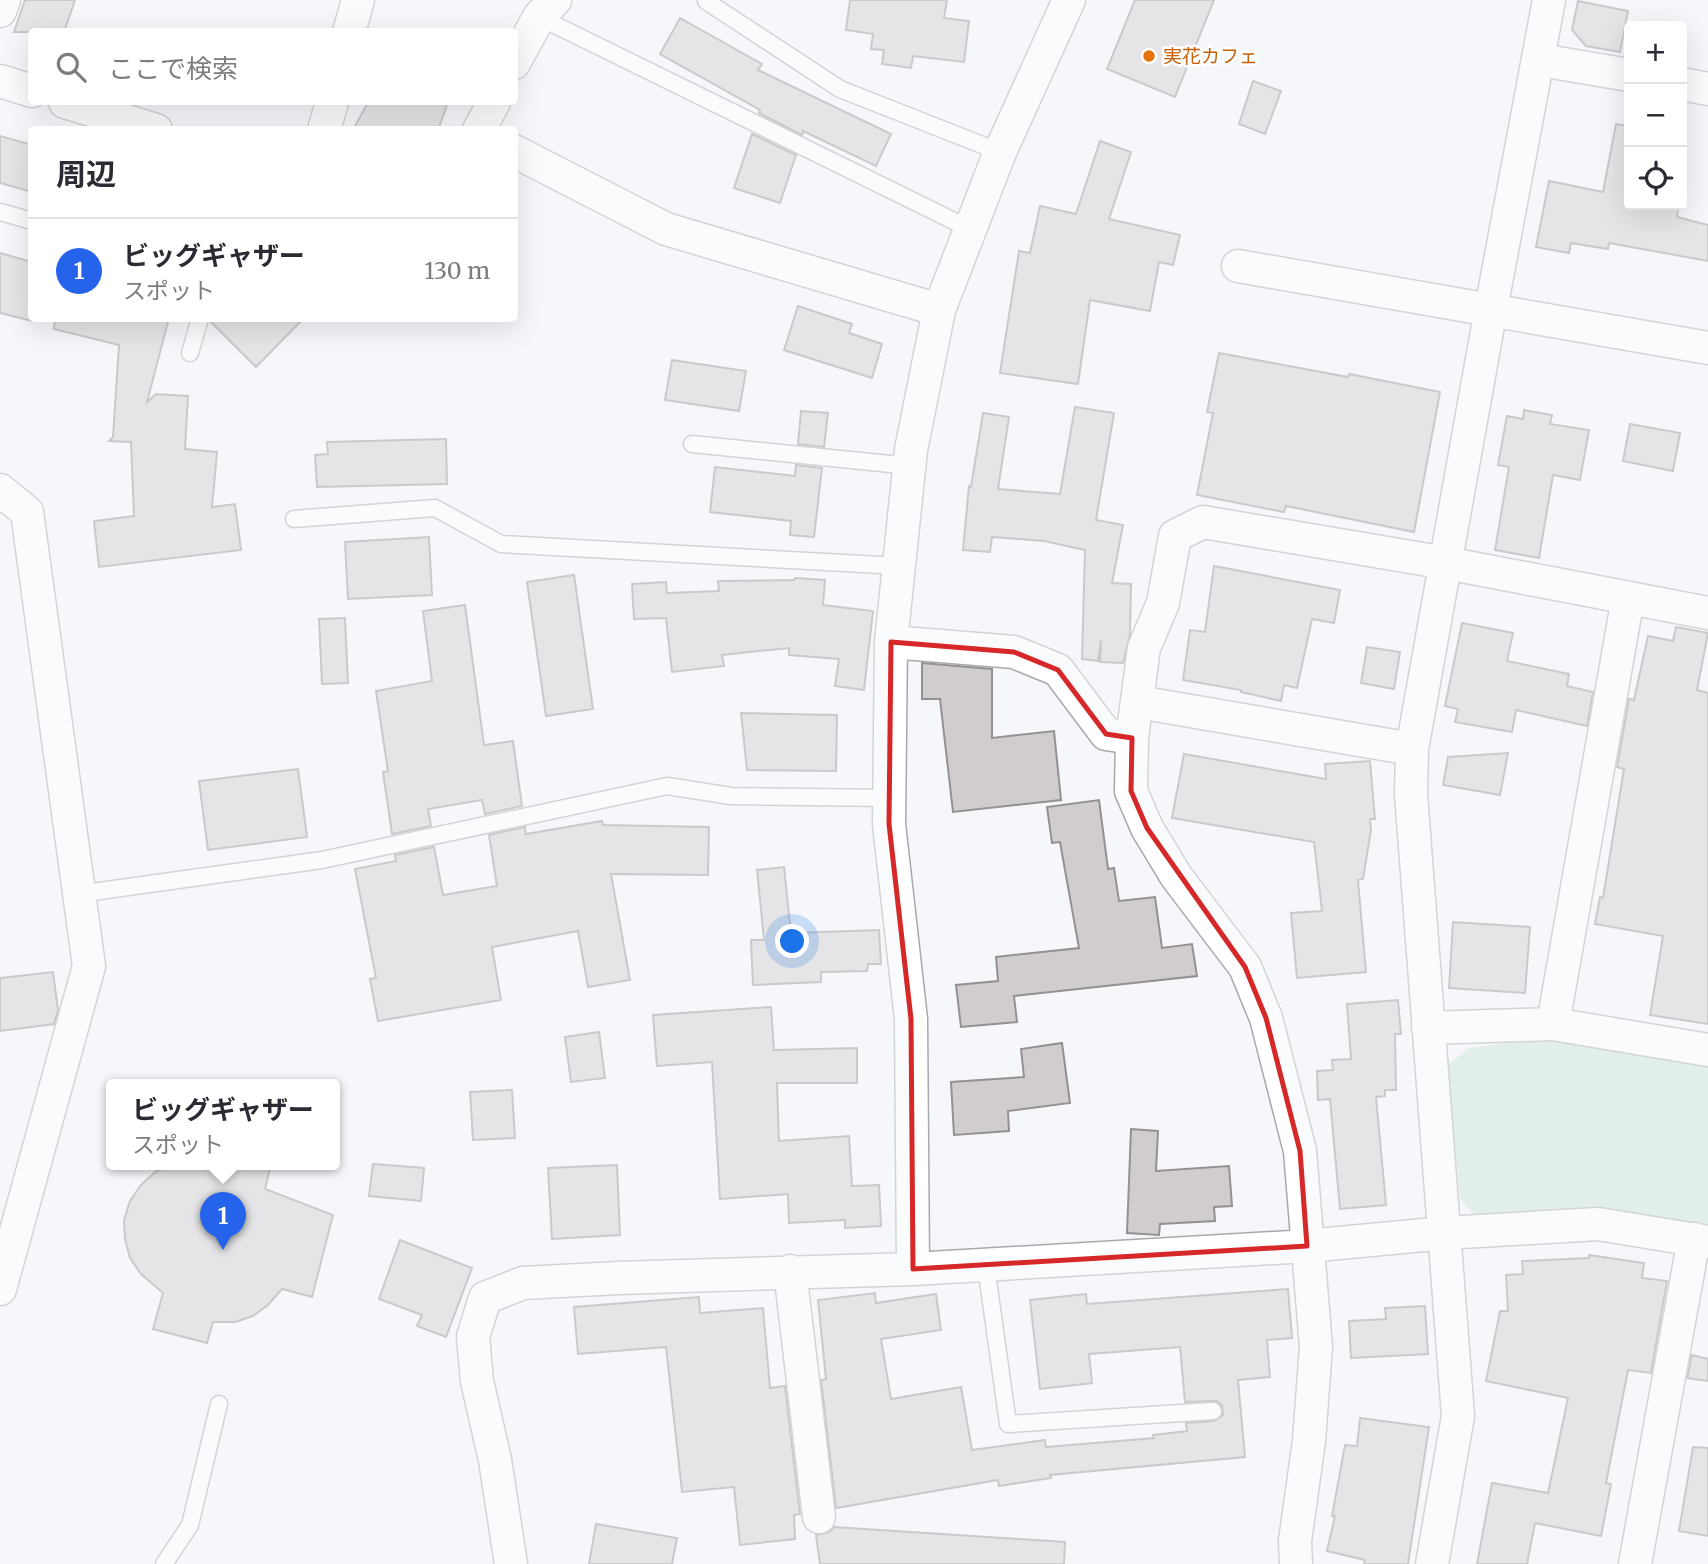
<!DOCTYPE html>
<html lang="ja">
<head>
<meta charset="utf-8">
<style>
	:root { --surface:#fff; --page:#f7f7f7; --text:#2b2b33; --muted:#7c7c81; --line:#e1e1e2; --accent:#2563eb }
	body { margin:0; font-family:Merriweather,"Noto Sans JP",serif; background:var(--page); color:var(--text) }
	.controls { position:absolute; right:21px; top:21px; display:grid; overflow:hidden; border-radius:7px; box-shadow:0 7px 28px #0002 }
	.controls button { width:63px; height:63px; display:grid; place-items:center; padding:0; border:0; border-bottom:2px solid var(--line); background:var(--surface); color:var(--text); font:35px sans-serif }
	.you { position:absolute; left:793px; top:942px; width:24px; height:24px; margin:-18px; border:5px solid #fff; border-radius:50%; background:#1a73e8; box-shadow:0 0 0 10px #1a73e833 }
	.badge { display:grid; place-items:center; width:46px; height:46px; border-radius:50%; background:var(--accent); color:#fff; font-size:23px; font-weight:700 }
	.pin { position:absolute; translate:-50% -58px; filter:drop-shadow(0 2px 4px #0008) }
	.pin::after { content:''; position:absolute; top:37px; width:24px; height:21px; background:inherit; clip-path:polygon(0 0,100% 0,50% 100%) }
	.popup { position:absolute; left:106px; top:1079px; width:234px; height:91px; box-sizing:border-box; display:grid; place-content:center; border-radius:7px; background:var(--surface); filter:drop-shadow(0 2px 5px #0005); font-size:23px; white-space:nowrap; color:var(--muted) }
	.popup b { font-size:26px; color:var(--text) }
	.popup::after { content:''; position:absolute; left:50%; top:100%; margin-left:-14px; border:14px solid transparent; border-top-color:var(--surface) }
	.list { margin:0; padding:0; list-style:none }
	h2 { display:flex; justify-content:space-between; align-items:center; height:91px; margin:0; padding:0 28px; font-size:30px }
	h2 small { font-size:23px; font-weight:400; color:var(--muted) }
	.list li { display:grid; grid-template-columns:46px 1fr auto; gap:21px; align-items:center; box-sizing:border-box; height:105px; padding:0 28px; border-top:2px solid var(--line) }
	.list b { display:block; font-size:26px; white-space:nowrap }
	.list p { margin:0; font-size:23px; white-space:nowrap; color:var(--muted) }
	.list em { font-size:23px; font-style:normal; color:var(--muted) }
	.icon { flex:none; width:38px; height:38px; fill:none; stroke:currentColor; stroke-width:2; stroke-linecap:round; stroke-linejoin:round }
	.map { position:relative; flex:none; width:1708px; height:1564px; overflow:hidden }
	.search { position:absolute; background:var(--surface); box-shadow:0 7px 28px #0002; left:28px; top:28px; width:490px; height:77px; display:flex; align-items:center; gap:18px; box-sizing:border-box; padding:0 24px; border-radius:7px; color:var(--muted); font-size:26px }
	.panel { position:absolute; background:var(--surface); box-shadow:0 7px 28px #0002; left:28px; top:126px; width:490px; height:196px; border-radius:7px }
	.map>svg:first-child { display:block }
	.green { fill:#c8e3d3 }
	.building { fill:#d1ccce; stroke:#959092; stroke-width:2 }
	.lines { fill:none; stroke-linecap:round; stroke-linejoin:round }
	.service-casing { stroke:#a8a9ad; stroke-width:19 }
	.minor-casing { stroke:#a8a9ad; stroke-width:35 }
	.service { stroke:#fff; stroke-width:16 }
	.minor { stroke:#fff; stroke-width:32 }
	.marked { fill:none; stroke:#d62828; stroke-width:5; stroke-linejoin:round }
	.food-dot { fill:#e8710a; stroke:#fff; stroke-width:2.5 }
	.labels { text-anchor:middle; dominant-baseline:central; stroke-width:5; stroke-linejoin:round; paint-order:stroke }
	.food-label { font-size:19px; fill:#c56008; stroke:#fff; text-anchor:start }
</style>
</head>
<body>
<div class="map">
<svg width="1708" height="1564" viewBox="0 0 1708 1564">
	<rect width="100%" height="100%" fill="#f6f7fb"/>
	<path class="green" d="M1548 1038 1708 1067V1228L1608 1210 1474 1215 1460 1199 1448 1065 1469 1048Z"/>
	<path class="building" d="M25 0H75L64 32H14Z
		M850 0H947L944 18 969 21 964 62 913 56 911 68 882 64 884 50 871 49 873 34 846 30Z
		M1135 0H1214L1175 97 1107 69Z
		M1578 1 1628 11 1620 52 1586 46 1572 30Z
		M680 18 762 64 758 70 891 134 876 166 803 131 802 135 759 113 760 110 660 54Z
		M1253 81 1281 91 1265 134 1239 124Z
		M368 102H448L438 130H353Z
		M1616 124 1629 126V205H1679L1677 217 1708 225V261L1609 243 1608 249 1571 243 1569 253 1536 247 1549 181 1603 192Z
		M752 134 796 155 780 203 734 188Z
		M0 136 32 145V192L0 183Z
		M1100 141 1131 152 1109 219 1180 235 1173 265 1159 262 1150 311 1090 300 1078 384 1000 373 1019 251 1030 253 1040 206 1076 214Z
		M0 253 32 262V321L0 313Z
		M798 306 852 324 849 333 882 344 872 378 784 350Z
		M55 318H169L147 402 156 394 188 396 185 449 217 452 212 507 235 504 241 550 99 567 94 521 134 516 131 442 109 441 113 437 119 345 54 329Z
		M210 318H304L256 367 210 321Z
		M1219 353 1348 377 1349 374 1440 392 1414 532 1286 506 1284 512 1197 495 1213 413 1207 412Z
		M672 360 746 371 739 411 665 400Z
		M1075 407 1114 413 1096 520 1123 525 1112 583 1131 584 1130 634 1123 663 1100 662 1101 640 1098 661 1082 659 1085 550 1044 541 992 537 990 552 963 550 969 486 971 487 983 413 1009 417 998 489 1060 494Z
		M1524 410 1552 415 1550 424 1589 430 1580 480 1553 475 1539 558 1495 550 1509 467 1498 465 1507 416 1523 419Z
		M801 411 828 413 824 447 798 444Z
		M1630 424 1680 433 1673 471 1623 461Z
		M446 439 447 484 317 487 315 455 328 454 327 442Z
		M796 465 822 468 814 537 790 535 791 521 710 512 715 467 795 476Z
		M429 537 432 595 348 599 345 542Z
		M1214 566 1340 590 1334 623 1312 619 1297 688 1284 685 1281 701 1241 692V690L1183 680 1190 630 1205 632Z
		M574 575 593 709 546 716 527 582Z
		M795 578 825 580 823 605 873 611 864 690 835 686 839 659 789 655V648L722 655 724 666 672 672 666 618 634 619 632 584 666 582 667 593 719 591 718 581 794 580Z
		M465 605 484 745 513 741 522 806 485 814 482 800 428 809 431 826 392 834 383 772 388 771 376 691 432 681 423 611Z
		M345 618 348 683 322 684 319 619Z
		M1462 623 1513 633 1507 661 1569 674 1567 686 1593 692 1587 726 1516 710 1512 732 1455 722 1458 709 1445 706Z
		M1676 627 1708 633 1697 690 1708 693V1024L1650 1015 1663 936 1595 924 1600 897 1603 898 1624 769 1617 767 1629 699 1634 700 1648 636 1673 641Z
		M1367 647 1400 652 1394 689 1361 683Z
		M922 663 992 669V738L1054 731 1061 800 953 812 940 699H922Z
		M741 713 837 715 836 771 747 770Z
		M1508 753 1500 795 1443 785 1448 757Z
		M1184 754 1326 779 1325 764 1370 761 1375 819H1370L1371 830 1363 879 1358 880 1366 972 1297 978 1291 913 1322 911 1314 842 1172 818Z
		M298 769 307 837 208 850 199 781Z
		M1099 800 1108 869 1114 868 1119 901 1155 897 1162 948 1192 944 1197 976 1014 996 1017 1022 961 1027 956 985 998 981 996 957 1079 948 1060 842 1052 843 1047 807Z
		M602 821 603 825 709 827 708 875 611 874 630 980 588 987 578 931 492 947 501 1000 378 1021 370 979 376 978 355 869 396 861 395 855 434 847 443 895 497 886 489 835 525 827 526 834Z
		M784 867 791 933 879 930 881 964H868L867 971 821 972V982L753 985 751 940H764L757 870Z
		M1453 922 1530 927 1525 993 1449 988Z
		M53 972 58 1010 54 1024 0 1031V978Z
		M1398 1000 1401 1034H1395L1396 1090H1385V1096L1376 1097 1386 1205 1340 1209 1330 1099 1318 1100 1317 1071 1333 1070 1332 1060 1351 1059 1347 1004Z
		M771 1007 774 1050 857 1048V1083H777L779 1141 849 1136 852 1186 879 1185 881 1226 845 1228V1220L789 1223 788 1194 720 1199 712 1062 657 1066 653 1015Z
		M599 1032 605 1078 571 1082 565 1037Z
		M1062 1043 1070 1103 1008 1111 1009 1131 954 1135 951 1082 1024 1077 1021 1049Z
		M512 1090 515 1138 473 1140 470 1092Z
		M1131 1129 1158 1131 1156 1171 1229 1166 1232 1206 1214 1207 1215 1221 1160 1224 1159 1235 1127 1233Z
		M172 1164H271L265 1189 333 1215 312 1297 282 1289 268 1305 253 1316 235 1322H213L207 1343 153 1329 163 1293 141 1274 130 1258 125 1239 124 1220 130 1201 141 1185 155 1172Z
		M373 1164 424 1168 421 1201 369 1196Z
		M617 1165 620 1235 552 1239 548 1168Z
		M400 1240 472 1268 446 1337 417 1326 422 1315 379 1299Z
		M1589 1255 1644 1263 1642 1278 1667 1281 1651 1373 1628 1370 1606 1483 1611 1484 1601 1536 1535 1523 1527 1564H1477L1492 1483 1548 1493 1568 1398 1486 1381 1500 1311H1508L1506 1275 1523 1274 1522 1261 1589 1258Z
		M1288 1289 1292 1338 1267 1340 1270 1377 1238 1380 1245 1457 1050 1475 1051 1478 999 1486 998 1480 836 1508 821 1380 826 1379 818 1300 875 1293 876 1303 936 1294 941 1330 881 1339 891 1399 961 1387 972 1450 1045 1440 1046 1447 1154 1438 1153 1435 1187 1431 1186 1423 1214 1421 1223 1415 1222 1406 1217 1401 1185 1402 1180 1347 1089 1354 1092 1383 1040 1389 1030 1300 1086 1294 1087 1304Z
		M699 1297 700 1313 763 1308 770 1388 785 1386 800 1514 794 1515 795 1539 740 1545 734 1487 682 1492 666 1347 578 1354 574 1307Z
		M1425 1306 1428 1354 1351 1358 1349 1321 1386 1319 1385 1308Z
		M1692 1355 1708 1359V1381L1687 1378Z
		M1360 1418 1429 1427 1408 1564H1364L1365 1560 1327 1551 1335 1516H1332L1345 1445 1357 1446Z
		M1693 1447 1708 1448V1536L1679 1531Z
		M596 1524 677 1538 672 1564H589Z
		M834 1527 1065 1542 1064 1564H820L816 1535 829 1532Z"/>
	<g class="lines">
		<defs>
			<path id="service" d="M706 1 840 89 1000 152
				M539 17 970 229
				M0 212 32 221
				M190 353 200 318
				M692 444 910 466
				M294 519 435 508 501 544 899 566
				M78 894 322 860 667 786 731 796 889 798
				M986 1266 1008 1424 1213 1411
				M164 1564 190 1525 219 1404"/>
			<path id="minor" d="M0 11 4 0
				M349 32 358 0
				M1540 60 1629 75
				M514 63 539 17 555 0
				M0 81 32 91
				M1682 84 1708 89
				M65 102 156 130
				M324 130 332 102
				M479 130 494 102
				M514 151 666 229 939 310
				M1238 266 1708 348
				M0 490 27 512 89 966 0 1289
				M891 642 1014 652 1058 670 1106 734 1132 738
				M1138 702 1412 749
				M1553 1024 1628 598
				M1428 1028 1553 1024 1708 1050
				M913 1269 1307 1246 1445 1233 1598 1224 1708 1242
				M790 1271 819 1517
				M511 1564 495 1460 477 1381 473 1337 485 1298 523 1283 618 1278 913 1269 911 1019 889 824 891 642 911 450 939 310 1000 152 1069 0
				M1296 1564 1295 1541 1309 1441 1316 1347 1300 1151 1266 1018 1245 967 1176 876 1147 828 1131 791 1132 738 1144 648 1163 603 1175 536 1203 522 1446 563 1708 613
				M1432 1564 1458 1416 1411 794 1412 749 1491 309 1549 0
				M1635 1564 1694 1239"/>
		</defs>
		<use href="#service" class="service-casing"/>
		<use href="#minor" class="minor-casing"/>
		<use href="#service" class="service"/>
		<use href="#minor" class="minor"/>
	</g>
	<path d="M0 0H1708V1564H0ZM891 642 1014 652 1058 670 1106 734 1132 738 1131 791 1147 828 1245 967 1266 1018 1300 1151 1307 1246 913 1269 911 1019 889 824Z" fill="#f6f7fb" fill-opacity=".55" fill-rule="evenodd"/>
	<path class="marked" d="M891 642 1014 652 1058 670 1106 734 1132 738 1131 791 1147 828 1245 967 1266 1018 1300 1151 1307 1246 913 1269 911 1019 889 824Z"/>
	<circle class="food-dot" cx="1149" cy="56" r="7"/>
	<g class="labels">
		<g class="food-label">
			<text x="1163" y="56">実花カフェ</text>
		</g>
	</g>
</svg>
<div class="controls">
<button>+</button>
<button>−</button>
<button><svg class="icon" aria-label="locate" viewBox="0 0 24 24"><circle cx="12" cy="12" r="6"/><path d="M12 2v4M12 18v4M2 12h4M18 12h4"/></svg></button>
</div>
<div class="you"></div>
<div class="pin badge" style="left:223px;top:1250px">1</div>
<div class="popup"><b>ビッグギャザー</b>スポット</div>
<div class="search"><svg class="icon" aria-label="search" viewBox="0 0 24 24"><circle cx="10" cy="10" r="6"/><path d="M15 15l6 6"/></svg>ここで検索</div>
<section class="panel">
<h2>周辺<small></small></h2>
<ul class="list">
<li><span class="badge">1</span><div><b>ビッグギャザー</b><p>スポット</p></div><em>130 m</em></li>
</ul>
</section>
</div>
</body>
</html>
